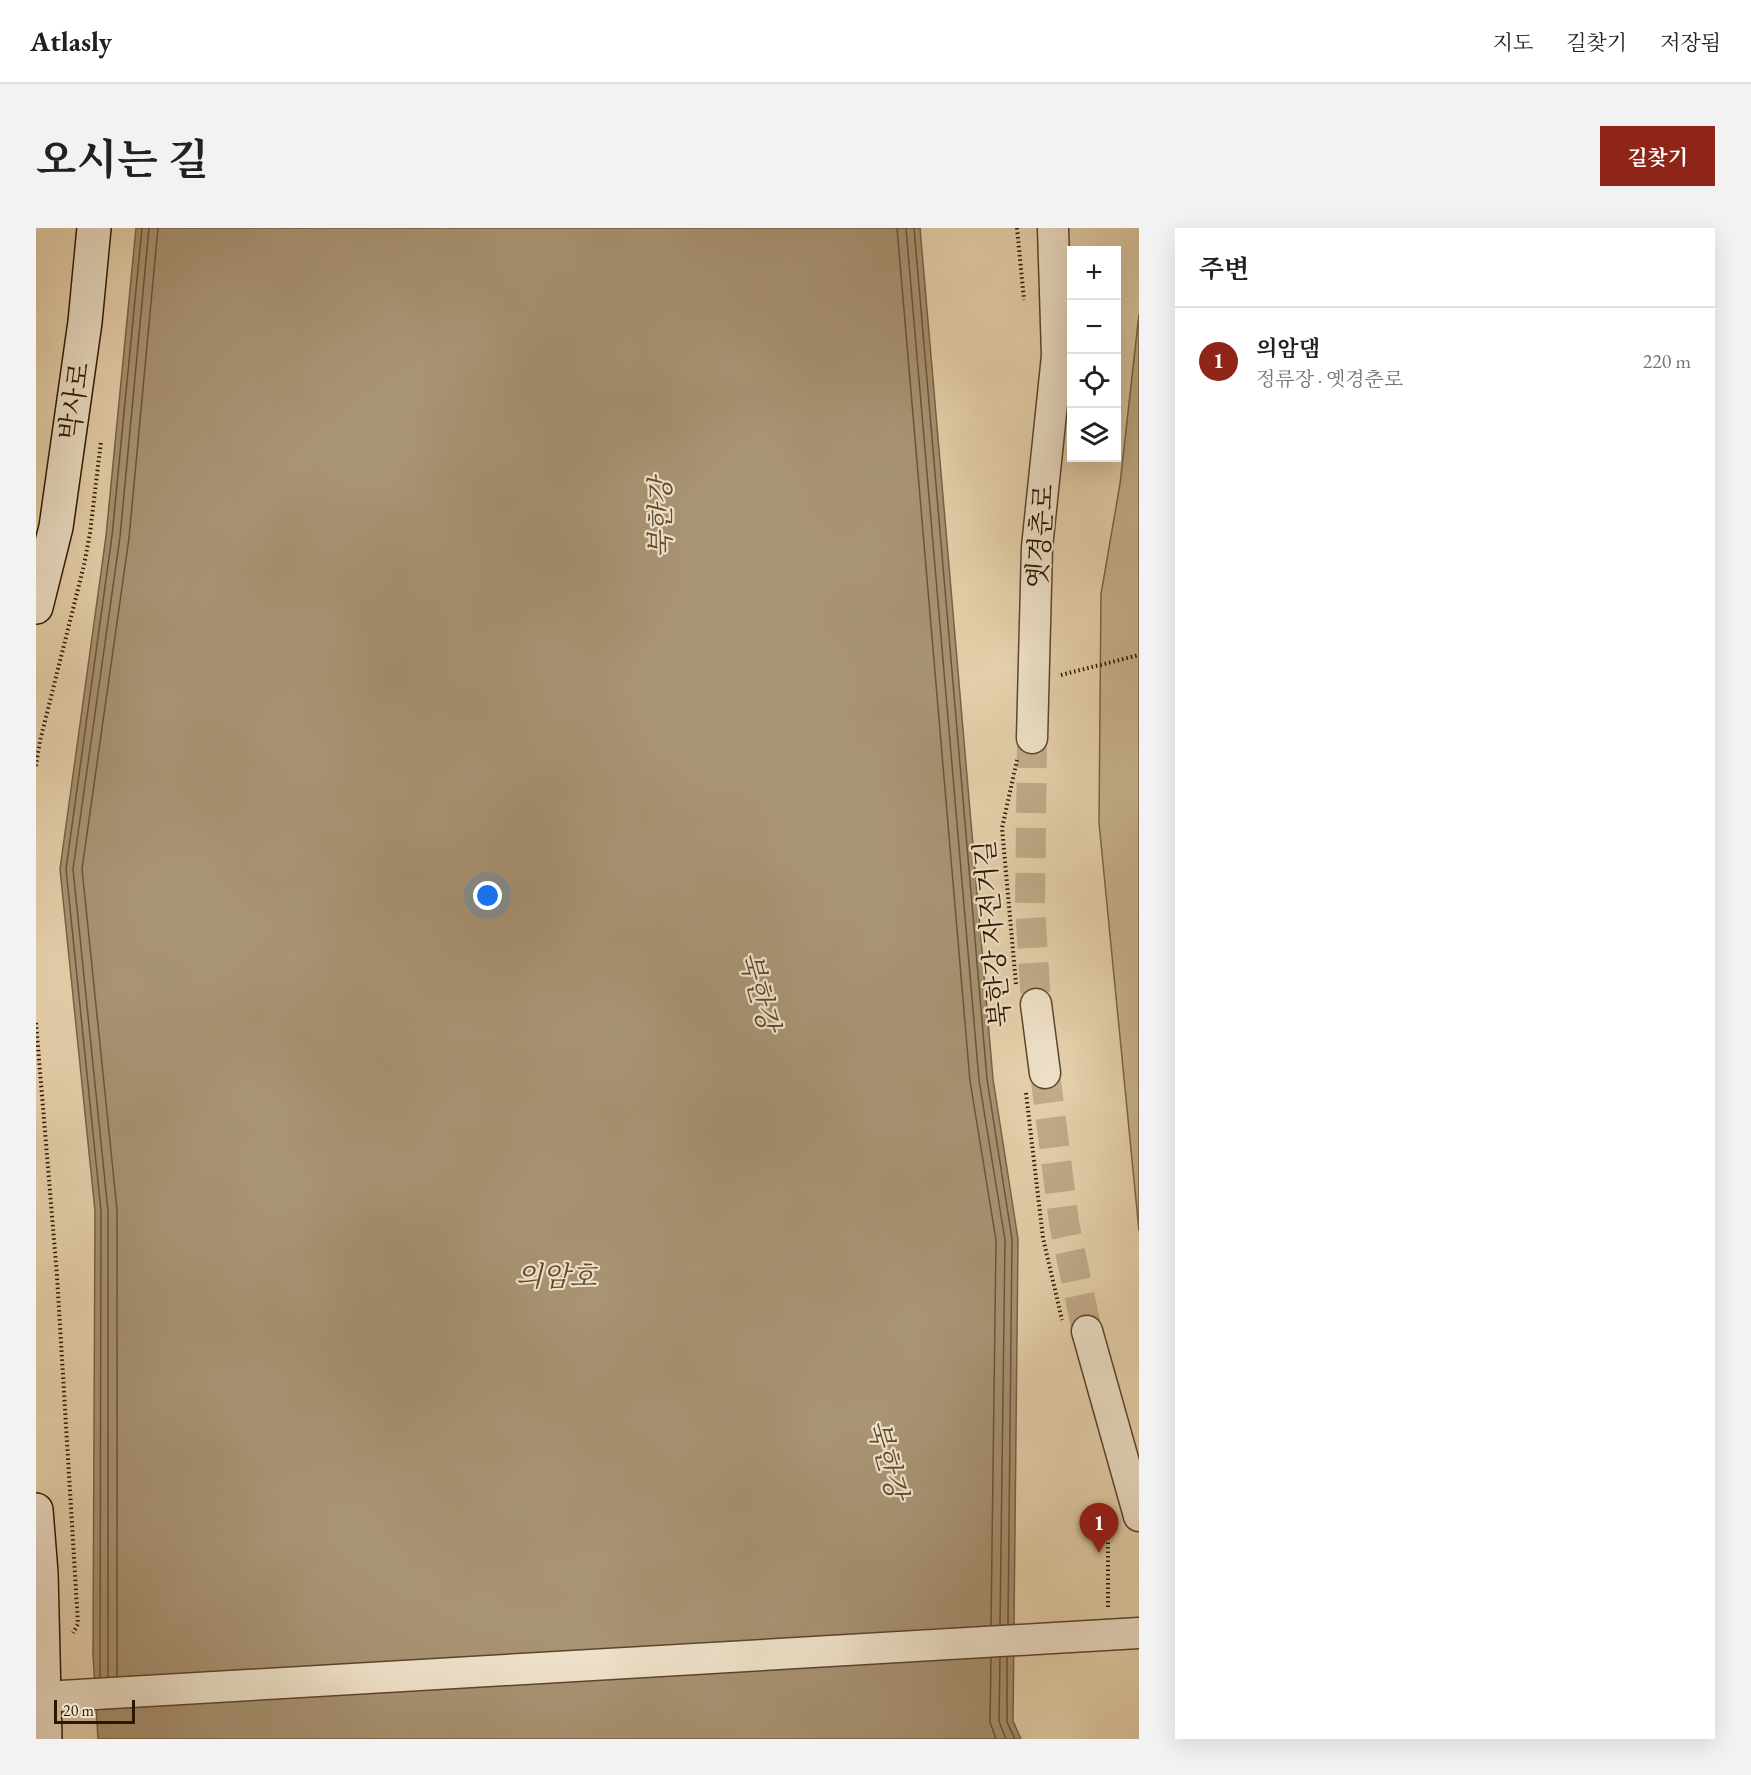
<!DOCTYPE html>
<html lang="ko">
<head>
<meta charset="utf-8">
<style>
	:root { --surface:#fff; --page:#f2f2f2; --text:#202124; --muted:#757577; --line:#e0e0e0; --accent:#8f2418 }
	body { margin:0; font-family:"EB Garamond","Noto Serif KR",serif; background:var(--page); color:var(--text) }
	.controls { position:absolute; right:18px; top:18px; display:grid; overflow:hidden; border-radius:0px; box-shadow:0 6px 24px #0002 }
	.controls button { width:54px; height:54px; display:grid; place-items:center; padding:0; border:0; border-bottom:2px solid var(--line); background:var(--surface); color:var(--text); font:30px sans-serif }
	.scale { position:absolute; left:18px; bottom:15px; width:81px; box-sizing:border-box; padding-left:6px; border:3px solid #2d1600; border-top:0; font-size:16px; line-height:21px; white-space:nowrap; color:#2d1600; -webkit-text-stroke:4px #efe2ca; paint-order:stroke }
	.you { position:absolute; left:452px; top:668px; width:21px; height:21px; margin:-15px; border:4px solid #fff; border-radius:50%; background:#1a73e8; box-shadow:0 0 0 9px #1a73e833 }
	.badge { display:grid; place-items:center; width:39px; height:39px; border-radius:50%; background:var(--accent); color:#fff; font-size:20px; font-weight:700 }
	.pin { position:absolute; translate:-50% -50px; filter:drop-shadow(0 2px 3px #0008) }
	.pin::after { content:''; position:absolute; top:32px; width:21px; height:18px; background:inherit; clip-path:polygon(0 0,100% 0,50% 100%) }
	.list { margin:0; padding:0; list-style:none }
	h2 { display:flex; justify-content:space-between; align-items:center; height:78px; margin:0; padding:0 24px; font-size:26px }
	h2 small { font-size:20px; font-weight:400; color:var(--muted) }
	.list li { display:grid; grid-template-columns:39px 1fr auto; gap:18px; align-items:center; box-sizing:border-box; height:108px; padding:0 24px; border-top:2px solid var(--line) }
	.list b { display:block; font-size:22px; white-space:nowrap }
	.list p { margin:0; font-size:20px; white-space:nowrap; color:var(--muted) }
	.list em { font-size:20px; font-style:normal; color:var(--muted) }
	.icon { flex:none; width:33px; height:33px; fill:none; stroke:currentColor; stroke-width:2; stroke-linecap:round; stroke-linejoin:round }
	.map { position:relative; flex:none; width:1103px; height:1511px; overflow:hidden; border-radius:0px }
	header { display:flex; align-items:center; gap:36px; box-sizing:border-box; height:84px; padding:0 30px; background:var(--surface); border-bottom:2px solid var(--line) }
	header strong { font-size:28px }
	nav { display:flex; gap:33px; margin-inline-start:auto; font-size:21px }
	.intro { display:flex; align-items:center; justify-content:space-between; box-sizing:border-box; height:144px; padding:0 36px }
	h1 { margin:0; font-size:42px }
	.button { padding:15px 27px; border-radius:0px; background:var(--accent); color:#fff; font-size:21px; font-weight:700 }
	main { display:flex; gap:36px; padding:0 36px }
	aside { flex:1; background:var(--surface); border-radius:0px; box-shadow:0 6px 24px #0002 }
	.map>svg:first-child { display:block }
	.green { fill:#c7b390; stroke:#7a6448; stroke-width:1.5 }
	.water { fill:#a89373; stroke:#776145; stroke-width:1.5 }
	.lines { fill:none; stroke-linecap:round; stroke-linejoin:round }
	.shore { stroke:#6a543a; stroke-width:1.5 }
	.minor-tunnel { stroke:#c2ad8b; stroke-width:30; stroke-dasharray:30 15; stroke-linecap:butt }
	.minor-casing { stroke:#5c452c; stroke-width:33 }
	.secondary-casing { stroke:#2d1600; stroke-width:36 }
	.path { stroke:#2d1600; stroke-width:4; stroke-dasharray:1.5 3; stroke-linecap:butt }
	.minor { stroke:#efe2ca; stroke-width:30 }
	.secondary { stroke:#efe2ca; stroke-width:33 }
	.labels { text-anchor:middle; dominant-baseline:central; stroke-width:4.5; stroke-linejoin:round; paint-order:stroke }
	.street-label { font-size:27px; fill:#2d1600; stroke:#efe2ca }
	.water-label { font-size:28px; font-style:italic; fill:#5e482e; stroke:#efe2ca }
</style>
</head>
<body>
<header>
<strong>Atlasly</strong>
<nav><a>지도</a><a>길찾기</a><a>저장됨</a></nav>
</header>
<div class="intro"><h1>오시는 길</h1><a class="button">길찾기</a></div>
<main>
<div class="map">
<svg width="1103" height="1511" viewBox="0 0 1103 1511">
	<rect width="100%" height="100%" fill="#e7d3ae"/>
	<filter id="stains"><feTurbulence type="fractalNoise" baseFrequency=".00333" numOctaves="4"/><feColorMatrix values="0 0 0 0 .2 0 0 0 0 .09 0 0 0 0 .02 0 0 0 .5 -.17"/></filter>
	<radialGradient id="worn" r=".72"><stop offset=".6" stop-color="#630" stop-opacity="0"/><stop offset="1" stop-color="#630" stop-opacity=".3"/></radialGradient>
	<path class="green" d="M1103 86V1003L1063 595 1065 366 1084 256Z"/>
	<path class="water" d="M100 0H884L957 851 982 1011 977 1493 985 1511H62L57 1426 59 983 24 641 70 308Z"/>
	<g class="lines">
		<path class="shore" d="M861 0 934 853 960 1012 955 1397
			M870 0 943 852 969 1012 964 1397
			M878 0 951 851 976 1011 972 1396
			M971 1429V1494L979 1511
			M955 1430 954 1494 960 1511
			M964 1430 963 1493 970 1511
			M81 1448V982L46 641 93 310 122 0
			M64 1449 65 983 30 641 76 308 106 0
			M72 1449V983L37 641 84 309 113 0"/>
		<path class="minor-tunnel" d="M996 510 994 679 1000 776
			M1009 845 1028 995 1051 1103"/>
		<defs>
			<path id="minor" d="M996 510 1001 319 1021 128 1017 0
				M1000 776 1009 845
				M1051 1103 1103 1288
				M8 1469 1103 1405"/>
			<path id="secondary" d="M0 379 20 299 49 94 58 0
				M0 1282 5 1345 9 1511"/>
		</defs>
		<use href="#minor" class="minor-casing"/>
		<use href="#secondary" class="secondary-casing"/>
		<path class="path" d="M981 0 988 72
			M1025 447 1103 427
			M0 538 4 513 48 337 54 305 65 213
			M980 756 966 600 981 532
			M0 795 21 1048 42 1396 37 1405
			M990 865 1007 1010 1026 1092
			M1072 1292V1380"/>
		<use href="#minor" class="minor"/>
		<use href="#secondary" class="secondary"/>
	</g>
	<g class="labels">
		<g class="street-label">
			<text transform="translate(38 173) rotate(-82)">박사로</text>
			<text transform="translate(1004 308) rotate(-86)">옛경춘로</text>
			<text transform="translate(956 706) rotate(-95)">북한강 자전거길</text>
		</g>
		<g class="water-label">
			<text transform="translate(624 290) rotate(-90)">북한강</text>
			<text transform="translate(724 763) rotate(75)">북한강</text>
			<text x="520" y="1048">의암호</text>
			<text transform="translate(852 1231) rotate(75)">북한강</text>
		</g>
	</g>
	<rect width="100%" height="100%" filter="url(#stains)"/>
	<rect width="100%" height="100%" fill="url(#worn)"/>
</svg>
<div class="controls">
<button>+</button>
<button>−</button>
<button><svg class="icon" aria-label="locate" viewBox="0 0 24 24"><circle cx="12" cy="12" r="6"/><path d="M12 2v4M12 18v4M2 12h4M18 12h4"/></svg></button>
<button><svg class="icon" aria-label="layers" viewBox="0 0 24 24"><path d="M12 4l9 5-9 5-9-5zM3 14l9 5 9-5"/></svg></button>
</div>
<div class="scale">20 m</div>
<div class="you"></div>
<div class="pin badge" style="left:1063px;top:1325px">1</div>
</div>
<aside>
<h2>주변<small></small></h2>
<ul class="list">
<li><span class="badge">1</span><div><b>의암댐</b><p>정류장 · 옛경춘로</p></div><em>220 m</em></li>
</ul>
</aside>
</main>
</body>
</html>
